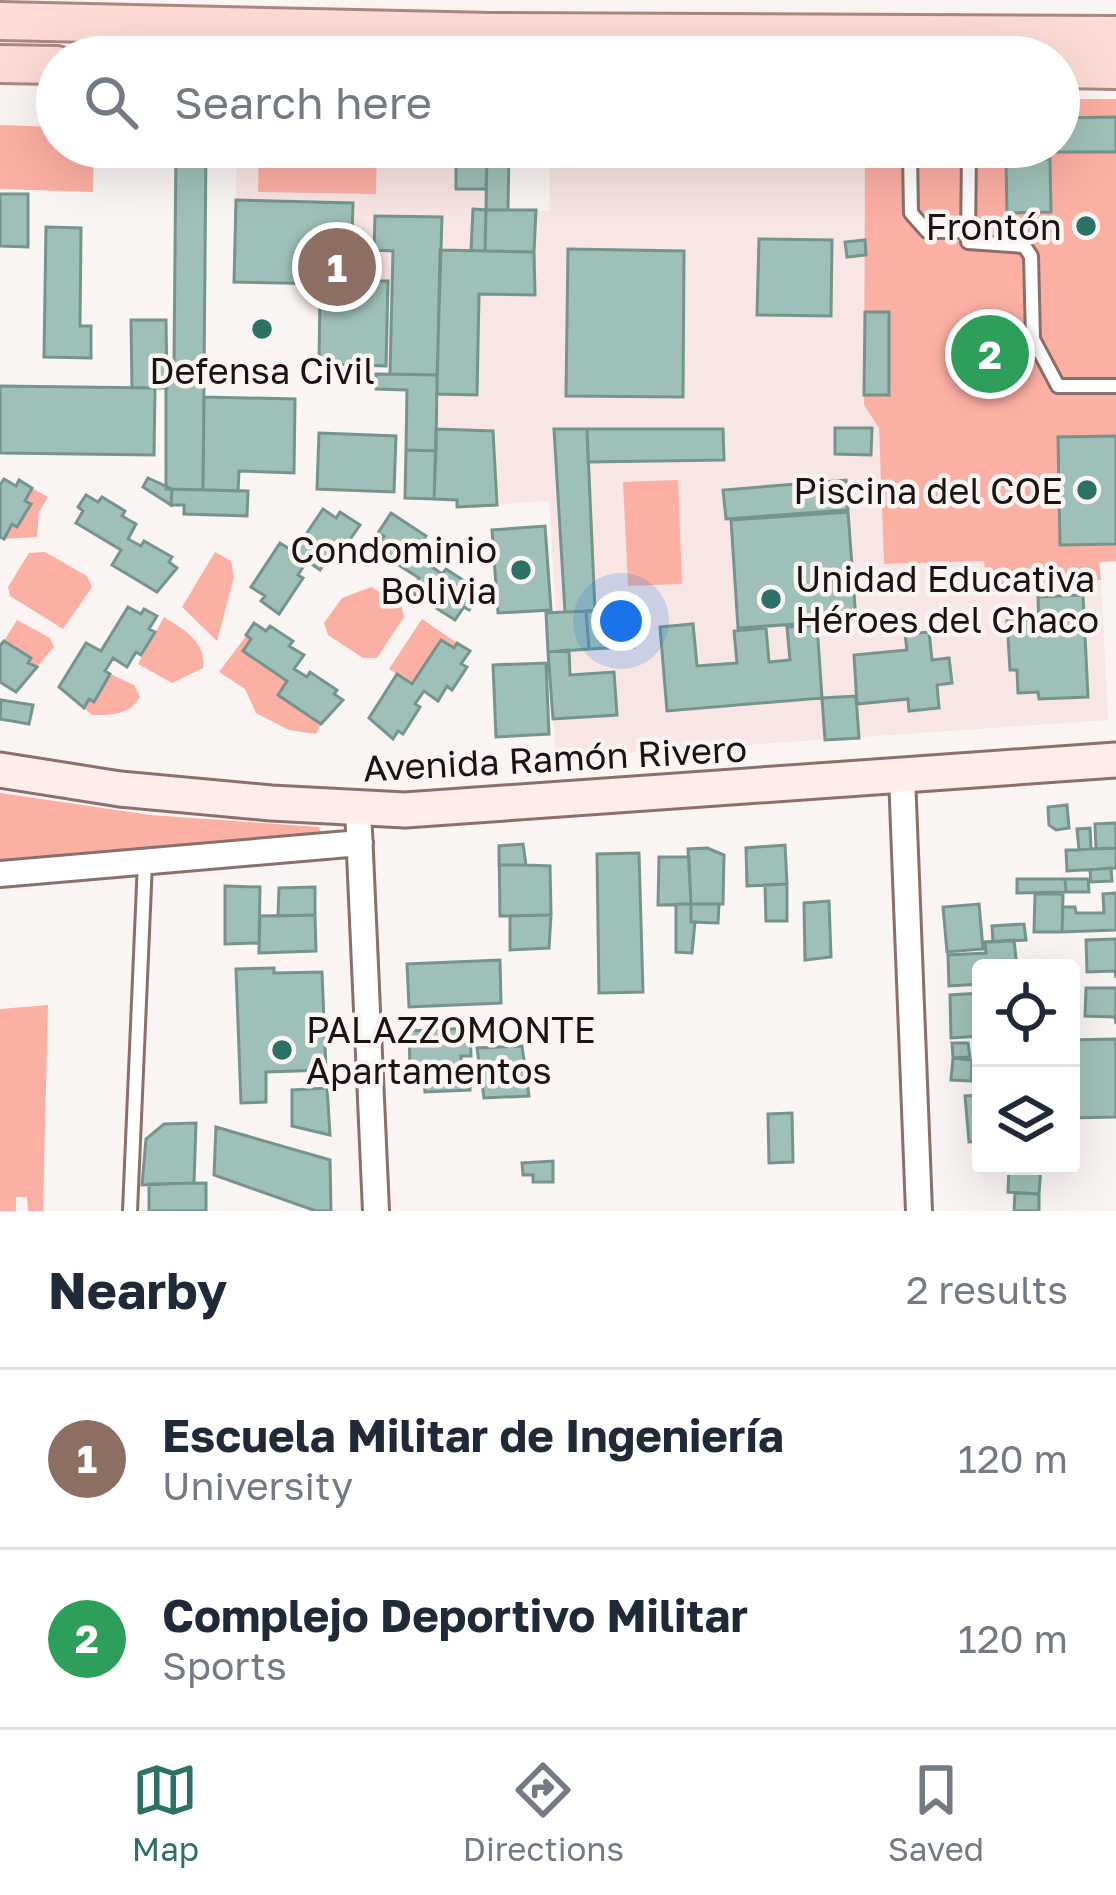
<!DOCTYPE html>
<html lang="en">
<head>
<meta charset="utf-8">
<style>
	:root { --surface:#fff; --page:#f6f6f7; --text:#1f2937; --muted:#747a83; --line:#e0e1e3; --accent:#2b7165 }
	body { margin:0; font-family:"Golos Text",sans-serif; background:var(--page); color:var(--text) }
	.controls { position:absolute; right:36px; bottom:36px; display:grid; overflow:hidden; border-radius:12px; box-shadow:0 12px 48px #0002 }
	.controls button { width:108px; height:108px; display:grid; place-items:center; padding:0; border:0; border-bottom:3px solid var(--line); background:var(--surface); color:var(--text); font:60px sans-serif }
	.you { position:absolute; left:621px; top:621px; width:42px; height:42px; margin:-30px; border:9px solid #fff; border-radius:50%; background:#1a73e8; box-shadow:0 0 0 18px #1a73e833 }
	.badge { display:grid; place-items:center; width:78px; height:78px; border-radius:50%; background:var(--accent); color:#fff; font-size:39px; font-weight:700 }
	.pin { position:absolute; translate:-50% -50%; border:6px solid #fff; box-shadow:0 3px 12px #0006 }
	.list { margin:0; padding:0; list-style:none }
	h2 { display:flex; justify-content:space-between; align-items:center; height:156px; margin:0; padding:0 48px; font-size:51px }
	h2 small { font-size:39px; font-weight:400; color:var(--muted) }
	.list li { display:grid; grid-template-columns:78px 1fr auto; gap:36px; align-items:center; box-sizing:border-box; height:180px; padding:0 48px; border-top:3px solid var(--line) }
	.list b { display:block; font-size:45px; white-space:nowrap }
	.list p { margin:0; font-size:39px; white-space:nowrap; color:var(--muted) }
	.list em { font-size:39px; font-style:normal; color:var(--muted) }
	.icon { flex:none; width:66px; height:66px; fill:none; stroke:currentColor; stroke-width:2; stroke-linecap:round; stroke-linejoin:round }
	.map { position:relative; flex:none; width:1116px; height:1211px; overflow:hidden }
	.search { position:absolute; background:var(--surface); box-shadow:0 12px 48px #0002; left:36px; right:36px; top:36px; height:132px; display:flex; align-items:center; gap:30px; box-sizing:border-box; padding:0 42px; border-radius:66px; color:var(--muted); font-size:45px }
	.sheet { height:516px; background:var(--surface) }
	nav { display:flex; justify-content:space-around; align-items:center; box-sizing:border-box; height:168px; border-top:3px solid var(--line); background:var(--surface); font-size:33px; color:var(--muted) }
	nav a { display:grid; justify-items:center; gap:6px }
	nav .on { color:var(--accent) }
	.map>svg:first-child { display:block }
	.built { fill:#f7e6e3 }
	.green { fill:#fcafa3 }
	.building { fill:#9fc0b8; stroke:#75948d; stroke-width:3 }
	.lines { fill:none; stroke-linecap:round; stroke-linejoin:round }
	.lane-casing { stroke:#8c6f6a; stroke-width:18 }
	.street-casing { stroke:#8c6f6a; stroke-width:30 }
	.secondary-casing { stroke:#8c6f6a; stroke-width:39 }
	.primary-casing { stroke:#ad867f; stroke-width:42 }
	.lane { stroke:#fff; stroke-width:12 }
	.street { stroke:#fff; stroke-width:24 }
	.secondary { stroke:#feedeb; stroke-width:33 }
	.primary { stroke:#fddcd6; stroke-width:36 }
	.poi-dot { fill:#2b7165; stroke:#faf4f3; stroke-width:4.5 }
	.labels { text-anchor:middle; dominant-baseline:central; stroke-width:9; stroke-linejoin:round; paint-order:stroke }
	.poi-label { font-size:36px; fill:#1c1210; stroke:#faf4f3; text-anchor:end }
	.street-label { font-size:36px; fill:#1c1210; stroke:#faf4f3 }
</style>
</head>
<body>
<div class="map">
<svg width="1116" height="1211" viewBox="0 0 1116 1211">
	<rect width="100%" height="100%" fill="#faf4f3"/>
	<path class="built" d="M237 147H487L486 209 549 211 550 147H865L864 405 879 428 884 564 985 561 988 586 1101 580 1108 720 556 758 546 613 556 612 549 501 457 507V500L434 499 437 376 390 374 389 366 319 364 320 284 234 282Z"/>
	<path class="green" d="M1059 99H1116V561L1099 562 1101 580 987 586 984 561 884 564 879 428 864 405 865 147H1059Z
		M0 125 57 127V147H94L93 192 0 189Z
		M259 147H377L376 194 258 192Z
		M678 480 682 584 628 586 623 482Z
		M32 488 48 497 39 512 37 537 4 539 12 524 17 526 30 505 25 501Z
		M45 552 87 576 92 587 63 629 10 596 8 587 29 553Z
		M215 552 231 561 234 577 217 641 182 607Z
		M371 587 401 604 404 617 377 658H363L328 635 324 623 342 598Z
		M164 617C183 629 207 642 203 668L172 683 138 664Z
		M422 619 457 643 454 648 441 641 412 684 389 669Z
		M17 620 50 638 54 647 37 667 28 663 31 657 4 641Z
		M246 636 251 639 243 652 287 681 278 695 321 724 316 734 289 730 256 713 245 689 219 672Z
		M110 674 134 685 140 697C130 715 111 715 92 715L84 708 89 699 94 701Z
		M0 793 150 815 319 827 321 832 318 836 0 865Z
		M48 1005 43 1211H28L27 1197H16V1211H0V1009Z"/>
	<path class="building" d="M1116 117V152H1052V147H1059V118Z
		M176 147H206L203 490 166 489V363L174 362Z
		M456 147H487L486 189H456Z
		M487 147H509L508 210H486Z
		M1006 147H1052V152L1006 153Z
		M1050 159 1051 212 1007 213 1006 160Z
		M0 194H28V247L0 246Z
		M236 200 353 203 351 274H337V284L234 282Z
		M473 209 486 210 485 251H471Z
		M486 210H536L534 252 485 251Z
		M375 216 442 217 437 375 390 374 393 251 374 250Z
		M46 227 81 228 80 326H91V358L44 357Z
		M759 239 832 240 831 316 757 315Z
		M865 240 866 255 847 257 845 242Z
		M568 249 684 251 683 397 566 396Z
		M440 250 534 252 535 295 479 294 477 395 437 394Z
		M365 281H388L386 366 319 364 320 294 365 295Z
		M865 312H889V395H864Z
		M131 320H166L167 388H132Z
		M376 374 437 375 436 451 406 450 407 390 376 389Z
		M0 386 155 388 154 455 0 453Z
		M204 397 295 399 294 473 239 471 238 491 203 490Z
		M835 428H872L871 455 835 454Z
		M436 429 493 431 497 505 457 507V500L434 499Z
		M554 429H587L595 611 565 612Z
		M587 429H723L724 460 588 462Z
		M319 433 396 436 394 492 317 489Z
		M1116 436V544L1060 545 1058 437Z
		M406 450 436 451 434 499 405 498Z
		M148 478 172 489 171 505 143 487Z
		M4 479 16 486 19 480 32 488 25 501 31 504 17 527 12 524 4 539 0 537V485Z
		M846 480 848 510 726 519 723 490Z
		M172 489 248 491 247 516 184 514V505H171Z
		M86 495 98 502 102 497 125 511 122 516 136 524 128 539 141 546 144 541 172 557 169 562 177 568 157 592 112 565 121 550 76 523 83 511 78 507Z
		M323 509 336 518 340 512 360 525 336 560 329 556 320 570 307 561 298 575 303 578 279 614 261 601 265 596 251 587 280 543 294 552Z
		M848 512 856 620 738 628 731 520Z
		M391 513 426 536 422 543 436 552 428 564 442 574 446 569 481 592 469 610 464 607 455 620 411 592 419 578 375 550 384 536 378 533Z
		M545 526 551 610 498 613 492 530Z
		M1083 595 1088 697 1039 699 1038 692 1018 693 1017 670H1010L1007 621 1029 620 1030 628 1039 627 1038 597Z
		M128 607 141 614 144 609 157 616 149 629 155 632 141 655 136 652 127 667 113 658 105 671 110 674 94 702 89 699 84 708 59 687 86 643 101 651Z
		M631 608 634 647 589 649 586 611Z
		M586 611 589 649 548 652 546 613Z
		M254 623 266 631 270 626 293 641 289 646 304 655 294 669 307 677 310 672 337 690 334 694 343 700 321 724 278 695 287 681 243 651 251 639 246 635Z
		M693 624 697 666 737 663 734 631 766 628 769 662 790 660 787 627 817 625 822 698 667 711 660 627Z
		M929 632 932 660 949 658 952 683 937 685 939 708 909 711 908 699 857 704 854 655 907 650 905 634Z
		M441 640 454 648 457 643 470 651 461 664 467 667 452 690 447 686 438 701 424 691 415 704 420 707 403 734 398 731 393 739 369 718 397 674 412 684Z
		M4 641 31 658 28 663 37 667 16 692 0 682V646Z
		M569 650 570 675 614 672 617 715 553 719 548 652Z
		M546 663 549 734 496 737 493 665Z
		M856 696 859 738 825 740 822 698Z
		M1 700 33 705 29 724 0 719Z
		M1067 805 1069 828 1056 830 1049 825 1048 807Z
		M1116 823V848L1096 849 1095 824Z
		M1090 828 1091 849 1079 850 1077 829Z
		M523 844 526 865 550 866 551 915 500 916 499 846Z
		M523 844 526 865H499V846Z
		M785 845 787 884 747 886 746 848Z
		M707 848 724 855 723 904H691L688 849Z
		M1116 848V868L1067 871 1066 850Z
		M639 853 643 992 599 993 597 854Z
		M659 857H689L691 904 658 905Z
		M1111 868 1112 881 1091 882 1090 870Z
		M1017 879H1065L1066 892 1017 893Z
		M1065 879H1088L1089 892H1066Z
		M787 884V921H766L765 885Z
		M225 886 260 887 259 943 225 944Z
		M315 887V915L278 916 279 888Z
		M1116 893V930L1062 932 1063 907H1075L1076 913H1104L1103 894Z
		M1035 894H1063L1062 932H1034Z
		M829 901 831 957 805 960 804 903Z
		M676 904H691V922H695L692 953 676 952Z
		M691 904H719L718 923 691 922Z
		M979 904 983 949 947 952 943 907Z
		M315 915 316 951 259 953 260 916Z
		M551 915 549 948 510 950V916Z
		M1024 924 1026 940 993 942 992 926Z
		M1116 939V978L1115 971 1087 972 1086 940Z
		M1014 940 1017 968H981V984L949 986 948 955 986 953 985 942Z
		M500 960 501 1003 409 1007 407 964Z
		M274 968V973L322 972 326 1070 266 1072V1102L241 1103 236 969Z
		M1086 988H1116V1024L1115 1017 1085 1016Z
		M981 993V1036L951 1038 950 995Z
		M470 1028 471 1056H461V1068H469L470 1090 425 1092 423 1070 410 1071 409 1031Z
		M1116 1039V1117L1071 1118V1040Z
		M952 1043H968L970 1057 953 1058Z
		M522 1046 529 1096 484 1098 477 1048Z
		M953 1058 972 1060 971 1081 951 1080Z
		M327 1088 330 1135 292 1126V1090Z
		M981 1095V1141L969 1142 965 1096Z
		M792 1113 793 1162 769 1163 768 1114Z
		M196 1123 194 1183 142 1185 146 1139 164 1124Z
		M216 1127 330 1160 331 1211H316L214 1175Z
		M553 1161V1182H533V1175H523L522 1163Z
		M1009 1166H1041L1039 1194 1008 1192Z
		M206 1183V1211H149V1184Z
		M1015 1193 1039 1194V1211H1014Z"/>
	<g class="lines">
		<defs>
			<path id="lane" d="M969 147 968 242 1024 246 1031 256 1033 339 1058 386H1116
				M910 153 911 213 927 231H969
				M130 1211 145 862"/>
			<path id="street" d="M902 776 919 1211
				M358 809 376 1211
				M0 874 360 843"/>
			<path id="secondary" d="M0 770 120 789 271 803 405 810 1116 760"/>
			<path id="primary" d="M0 21 492 32 1116 35
				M0 64 57 65
				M1059 69 1116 70"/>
		</defs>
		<use href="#lane" class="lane-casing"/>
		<use href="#street" class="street-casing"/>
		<use href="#secondary" class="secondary-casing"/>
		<use href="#primary" class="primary-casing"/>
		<use href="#lane" class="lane"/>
		<use href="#street" class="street"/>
		<use href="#secondary" class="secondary"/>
		<use href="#primary" class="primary"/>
	</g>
	<g class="poi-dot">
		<circle cx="1086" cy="226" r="12"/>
		<circle cx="262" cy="329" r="12"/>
		<circle cx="1087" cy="490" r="12"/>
		<circle cx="521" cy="570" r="12"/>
		<circle cx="771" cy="599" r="12"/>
		<circle cx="282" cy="1050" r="12"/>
	</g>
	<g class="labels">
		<g class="poi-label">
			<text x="1062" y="226">Frontón</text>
			<text x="262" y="370" text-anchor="middle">Defensa Civil</text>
			<text x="1063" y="490">Piscina del COE</text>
			<text x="497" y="549">Condominio<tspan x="497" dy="41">Bolivia</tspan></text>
			<text x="795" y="578" text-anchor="start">Unidad Educativa<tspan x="795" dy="41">Héroes del Chaco</tspan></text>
			<text x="306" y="1029" text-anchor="start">PALAZZOMONTE<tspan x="306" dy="41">Apartamentos</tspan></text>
		</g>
		<g class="street-label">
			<text transform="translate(555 758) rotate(-3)">Avenida Ramón Rivero</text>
		</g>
	</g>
</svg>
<div class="controls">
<button><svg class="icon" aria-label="locate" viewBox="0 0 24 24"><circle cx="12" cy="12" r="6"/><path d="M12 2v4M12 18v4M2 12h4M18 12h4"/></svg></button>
<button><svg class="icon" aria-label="layers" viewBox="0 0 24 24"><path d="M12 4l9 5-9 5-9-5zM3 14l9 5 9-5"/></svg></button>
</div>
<div class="you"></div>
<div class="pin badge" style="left:337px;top:267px;background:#8d6e63">1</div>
<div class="pin badge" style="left:990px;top:354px;background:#2e9e5b">2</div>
<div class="search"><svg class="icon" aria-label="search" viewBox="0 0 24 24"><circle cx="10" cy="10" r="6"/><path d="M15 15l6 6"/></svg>Search here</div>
</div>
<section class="sheet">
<h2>Nearby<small>2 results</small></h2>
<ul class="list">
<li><span class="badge" style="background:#8d6e63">1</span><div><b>Escuela Militar de Ingeniería</b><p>University</p></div><em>120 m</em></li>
<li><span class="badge" style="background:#2e9e5b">2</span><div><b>Complejo Deportivo Militar</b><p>Sports</p></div><em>120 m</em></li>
</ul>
</section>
<nav>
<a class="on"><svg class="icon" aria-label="map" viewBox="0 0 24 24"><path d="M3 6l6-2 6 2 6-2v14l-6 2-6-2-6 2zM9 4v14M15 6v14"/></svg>Map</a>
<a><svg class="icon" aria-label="directions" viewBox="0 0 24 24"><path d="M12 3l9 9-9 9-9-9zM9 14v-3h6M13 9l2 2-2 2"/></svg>Directions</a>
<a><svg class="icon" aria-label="saved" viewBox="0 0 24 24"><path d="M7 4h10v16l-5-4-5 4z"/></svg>Saved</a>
</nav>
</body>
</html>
